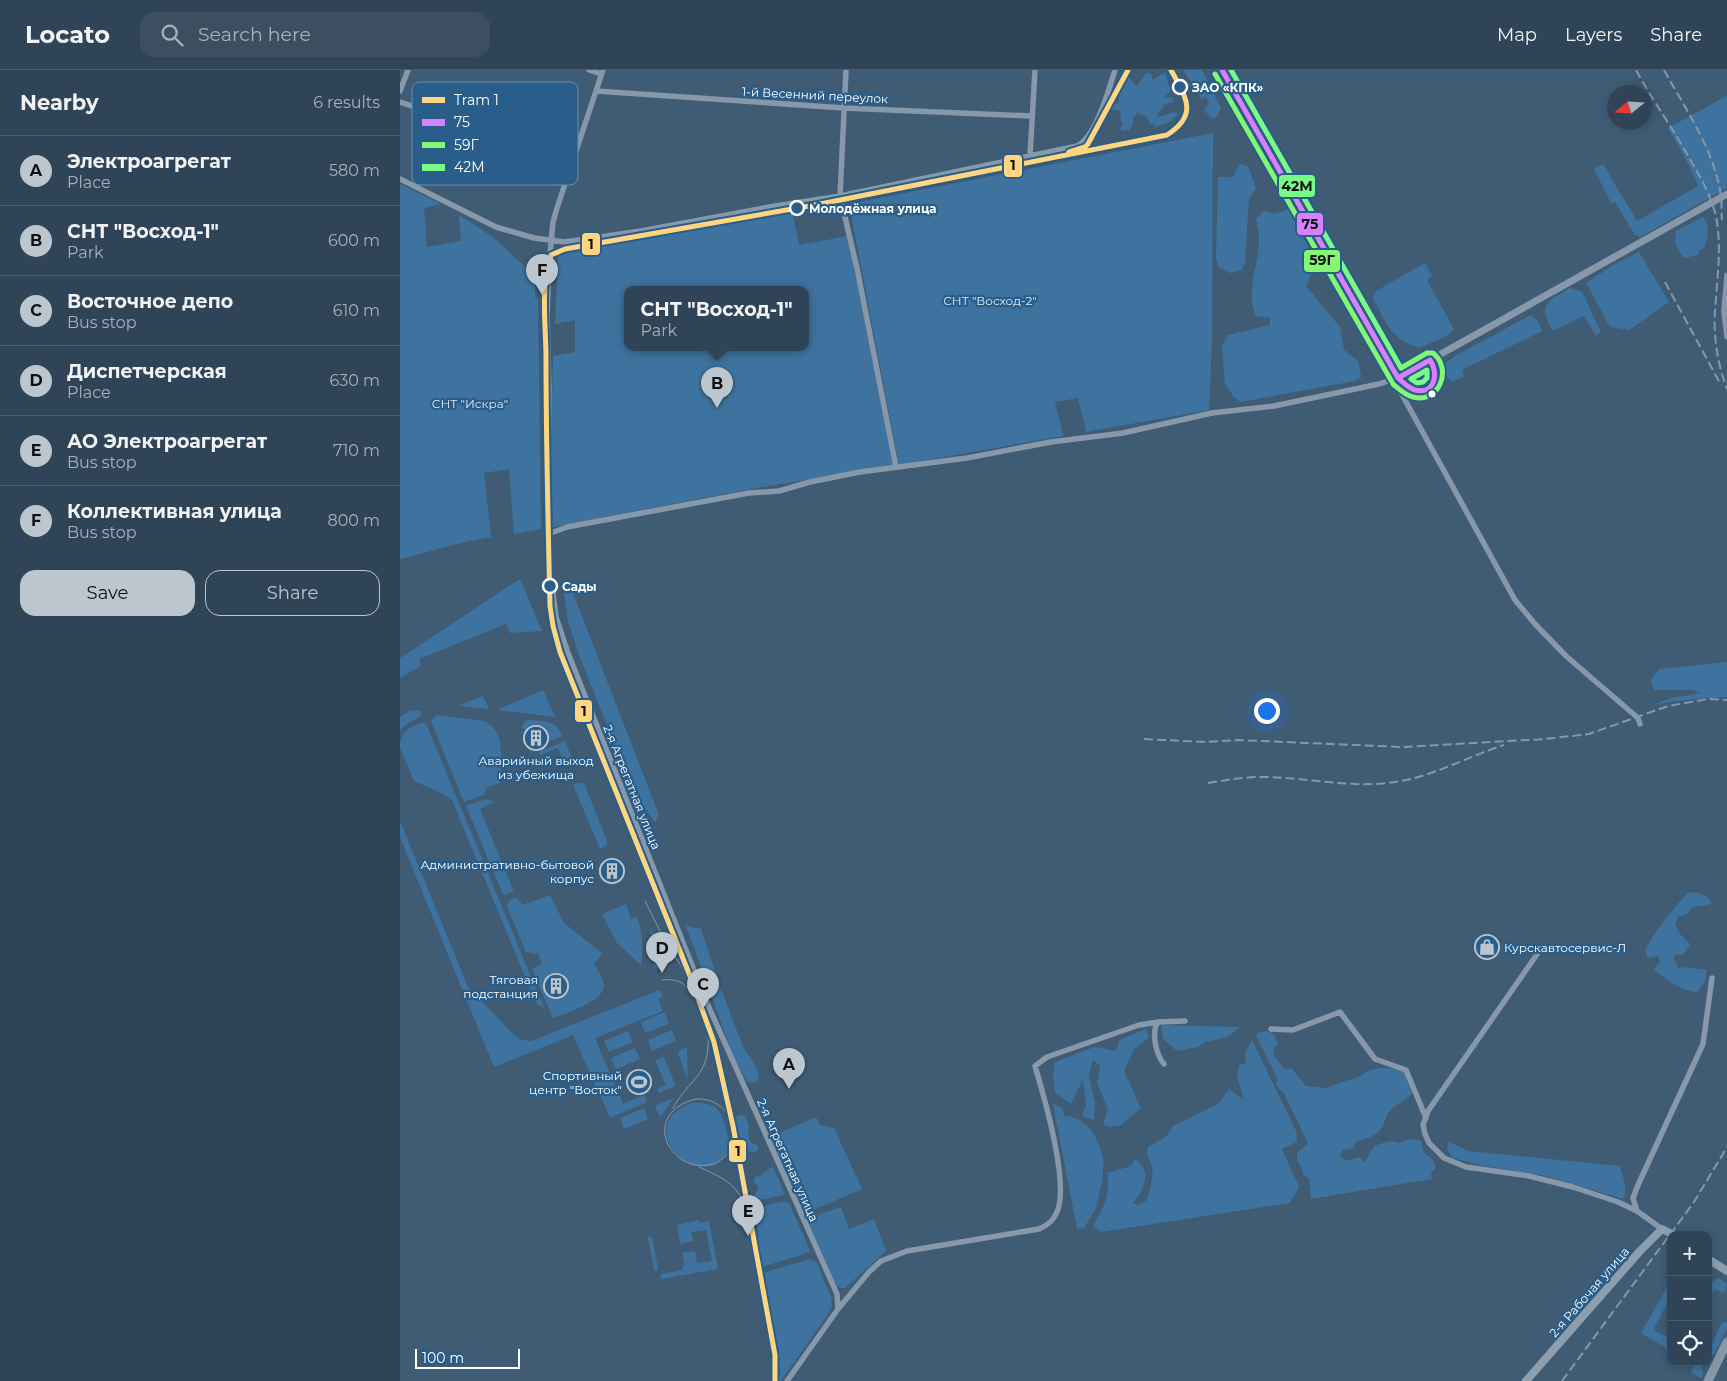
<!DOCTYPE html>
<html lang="en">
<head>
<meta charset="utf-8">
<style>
	:root { --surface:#2f4557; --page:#3b4f61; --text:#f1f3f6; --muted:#a7b1ba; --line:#4a5d6d; --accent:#bcc6ce }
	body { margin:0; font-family:Montserrat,sans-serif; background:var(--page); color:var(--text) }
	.controls { position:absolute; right:15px; bottom:15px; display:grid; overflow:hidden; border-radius:10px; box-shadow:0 2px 8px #0003 }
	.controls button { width:45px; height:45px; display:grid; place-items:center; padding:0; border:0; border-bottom:1px solid var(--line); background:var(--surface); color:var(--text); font:25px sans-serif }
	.compass { position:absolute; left:1207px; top:15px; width:45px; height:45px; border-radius:50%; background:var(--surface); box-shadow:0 2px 8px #0003; rotate:252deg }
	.scale { position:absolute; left:15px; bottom:12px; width:105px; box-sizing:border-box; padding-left:5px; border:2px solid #fff; border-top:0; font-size:14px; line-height:18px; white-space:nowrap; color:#fff; -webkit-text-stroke:4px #295d8a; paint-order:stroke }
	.you { position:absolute; left:866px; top:640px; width:18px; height:18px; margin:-12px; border:4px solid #fff; border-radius:50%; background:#1a73e8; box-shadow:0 0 0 8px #1a73e833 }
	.badge { display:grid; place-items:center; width:32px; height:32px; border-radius:50%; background:var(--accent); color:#111; font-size:16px; font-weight:700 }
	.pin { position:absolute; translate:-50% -41px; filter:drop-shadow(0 1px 2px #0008) }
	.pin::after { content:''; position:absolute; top:26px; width:18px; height:15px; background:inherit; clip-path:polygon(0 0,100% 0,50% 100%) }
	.popup { position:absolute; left:224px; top:216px; width:185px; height:65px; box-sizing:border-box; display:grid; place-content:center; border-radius:10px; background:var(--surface); filter:drop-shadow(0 1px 4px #0005); font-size:16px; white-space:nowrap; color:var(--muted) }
	.popup b { font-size:19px; color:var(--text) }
	.popup::after { content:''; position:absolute; left:50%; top:100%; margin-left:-10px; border:10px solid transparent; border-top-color:var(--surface) }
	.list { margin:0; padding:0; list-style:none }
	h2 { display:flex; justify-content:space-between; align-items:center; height:65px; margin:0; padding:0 20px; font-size:21px }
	h2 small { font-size:16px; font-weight:400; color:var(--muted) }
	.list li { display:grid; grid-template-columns:32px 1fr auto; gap:15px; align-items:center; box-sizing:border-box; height:70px; padding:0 20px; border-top:1px solid var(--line) }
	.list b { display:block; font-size:19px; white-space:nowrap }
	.list p { margin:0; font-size:16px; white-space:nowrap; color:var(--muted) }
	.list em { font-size:16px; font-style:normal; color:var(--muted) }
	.actions { display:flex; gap:10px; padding:15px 20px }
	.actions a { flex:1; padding:11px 0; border:1px solid var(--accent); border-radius:15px; text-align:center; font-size:18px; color:var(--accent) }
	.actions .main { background:var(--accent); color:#111 }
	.icon { flex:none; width:28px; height:28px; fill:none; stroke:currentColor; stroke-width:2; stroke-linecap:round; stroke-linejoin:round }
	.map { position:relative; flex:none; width:1327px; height:1311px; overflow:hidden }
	header { display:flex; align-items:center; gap:30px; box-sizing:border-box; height:70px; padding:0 25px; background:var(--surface); border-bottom:1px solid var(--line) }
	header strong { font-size:24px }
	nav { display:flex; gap:28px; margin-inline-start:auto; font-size:18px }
	.search { width:350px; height:45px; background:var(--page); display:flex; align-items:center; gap:12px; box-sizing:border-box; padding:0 18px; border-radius:15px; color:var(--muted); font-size:19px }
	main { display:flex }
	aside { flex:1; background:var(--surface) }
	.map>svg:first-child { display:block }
	.green { fill:#3e739f; fill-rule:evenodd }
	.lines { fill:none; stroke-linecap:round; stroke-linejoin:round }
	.minor { stroke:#8698a9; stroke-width:5.5 }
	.tertiary { stroke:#8698a9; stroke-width:7 }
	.secondary { stroke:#8d9fae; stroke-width:8 }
	.primary { stroke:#8598a7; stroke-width:9 }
	.tram { stroke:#8698a7; stroke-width:1 }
	.rail { stroke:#8698a7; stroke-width:2; stroke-dasharray:9 4; stroke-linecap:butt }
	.bus-1-casing { stroke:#295d8a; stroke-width:9 }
	.bus-2-casing { stroke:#295d8a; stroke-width:9 }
	.bus-3-casing { stroke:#295d8a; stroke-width:9 }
	.bus-1 { stroke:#d880ff; stroke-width:5 }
	.bus-2 { stroke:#85f574; stroke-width:5 }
	.bus-3 { stroke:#7af988; stroke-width:5 }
	.tram-1-casing { stroke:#295d8a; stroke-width:9 }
	.tram-1 { stroke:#ffd580; stroke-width:5 }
	.stop-dot { fill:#295d8a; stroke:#fff; stroke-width:2.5 }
	.bus-dot { fill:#fff; stroke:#295d8a; stroke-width:2 }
	.labels { text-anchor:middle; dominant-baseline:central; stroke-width:4.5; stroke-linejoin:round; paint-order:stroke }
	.stop-label { font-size:12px; font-weight:bold; fill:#fff; stroke:#295d8a; text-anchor:start }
	.street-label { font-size:12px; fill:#fff; stroke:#295d8a }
	.park-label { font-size:12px; fill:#dbebf7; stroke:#295d8a }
	.poi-label { font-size:12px; fill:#fff; stroke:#295d8a; text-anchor:end }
	.key { fill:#295d8a; stroke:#698ead; stroke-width:1 }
	.key-label { font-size:14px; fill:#fff }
	.line-badge { stroke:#295d8a; stroke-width:2 }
	.pale-badge-label { font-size:14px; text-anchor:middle; font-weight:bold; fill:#111 }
</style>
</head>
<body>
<header>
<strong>Locato</strong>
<div class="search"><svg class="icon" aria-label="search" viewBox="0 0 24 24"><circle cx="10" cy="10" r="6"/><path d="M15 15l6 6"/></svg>Search here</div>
<nav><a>Map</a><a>Layers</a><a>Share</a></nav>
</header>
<main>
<aside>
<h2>Nearby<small>6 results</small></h2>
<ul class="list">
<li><span class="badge">A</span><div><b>Электроагрегат</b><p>Place</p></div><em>580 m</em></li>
<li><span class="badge">B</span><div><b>СНТ &quot;Восход-1&quot;</b><p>Park</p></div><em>600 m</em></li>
<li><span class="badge">C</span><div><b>Восточное депо</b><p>Bus stop</p></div><em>610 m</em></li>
<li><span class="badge">D</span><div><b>Диспетчерская</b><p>Place</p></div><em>630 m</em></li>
<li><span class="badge">E</span><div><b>АО Электроагрегат</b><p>Bus stop</p></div><em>710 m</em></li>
<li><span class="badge">F</span><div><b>Коллективная улица</b><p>Bus stop</p></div><em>800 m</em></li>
</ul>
<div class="actions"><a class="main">Save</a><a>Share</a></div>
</aside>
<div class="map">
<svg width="1327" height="1311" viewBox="0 0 1327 1311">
	<rect width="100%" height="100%" fill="#3f5c74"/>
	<path class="green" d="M783 0H802L821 38 817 47 812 49 804 40 809 33 806 27 801 29 798 22 800 18 797 14 793 15Z
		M747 3 752 4V10L762 4H766L768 13 771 20 764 28 773 27V32L764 34 763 38 757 44 758 47 775 42 778 44C773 51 762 55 755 57L754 53 751 54 745 46 738 43 733 47V54L729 60 723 61 720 59 723 54 720 50 721 45 719 40H709L710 37 719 32C718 23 722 13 728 6L736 16C741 12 742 7 747 3Z
		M1327 26V118L1240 167 1234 164 1215 132 1211 133 1194 99 1203 94 1237 151 1298 116 1289 95 1268 58Z
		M813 63 812 272 809 340 686 362 678 328 655 332 663 366 499 395 449 134Z
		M839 94 848 96 856 118 849 130 845 191 842 200 830 203 818 197 816 187 818 107H833Z
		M0 114 41 134 24 138 27 177 61 171 59 145 93 167 133 204 135 209V228H138L141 459 114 464 109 399 84 403 91 467 69 471 0 489Z
		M888 139 916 191 906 216 940 257 944 280 958 291 961 306 955 311 840 332 833 326 825 313 822 277 828 265 870 255V248L856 246C844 220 861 192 859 165 859 160 857 154 856 149L864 141 875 144Z
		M392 142 399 175 448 166 493 395 345 420 153 457 151 391 153 286 175 282V250L155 254 158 184ZM228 219H406V277H228Z
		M1303 147C1311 157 1308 167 1304 178L1299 180 1298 185 1284 188C1277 179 1273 171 1276 161Z
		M1239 182 1269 232 1229 260 1210 257 1186 213 1215 194Z
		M1025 193 1032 206 1027 210 1054 259 1045 267 1019 278C989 267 987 254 973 228L976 221Z
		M1170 218 1182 222 1201 262 1196 266 1184 246 1153 261C1138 235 1146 231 1170 218Z
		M1131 245 1138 251 1142 261 1062 300 1064 306 1052 312 1044 303 1045 294 1053 287Z
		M120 509 142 561 110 563 106 554 19 589 21 596 0 608V588Z
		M164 521 173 523 259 745 255 753 232 718 179 585 168 551Z
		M1327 592V627L1294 629 1255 634 1272 628 1301 623 1294 620H1255L1251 612 1254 605 1260 599Z
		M143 620 155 647 97 640Z
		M83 626 89 639 58 636Z
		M11 640 20 641 21 646 8 653 0 660V647Z
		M37 645 84 651C107 662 101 692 100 713L88 717 83 725 64 732 32 654 31 650Z
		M129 650C145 652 156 649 162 666L137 677 134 676 128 663 122 657 125 651Z
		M20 653H24L27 656 144 938 140 936 135 931 52 730 37 721 14 711 0 678C0 663 8 658 20 653Z
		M165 671 172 688 170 694 166 696 158 678 140 685 139 682Z
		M178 713H183L186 718 207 771V775L200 779 173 715Z
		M86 729 95 732 80 739 114 822 104 825 102 822 66 736Z
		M0 751 68 917 116 967 122 970 131 971 260 920 263 927 258 929 263 941 195 968 211 1006 214 1005 215 1008 213 1010 223 1034 244 1025 247 1032 210 1048 173 965 94 997 0 767Z
		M1297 822 1309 828 1311 834 1292 837 1287 844 1278 847 1275 855 1281 865 1290 874 1283 885 1276 884 1273 887 1279 899 1284 897 1306 900V909L1298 922C1283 922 1264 909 1254 899L1260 892 1258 886 1248 888 1245 881C1253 863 1274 837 1288 823Z
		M150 825 164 853 202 883 194 894C198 900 203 908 204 915 204 932 166 943 153 948L132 899 142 894 138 883 134 884 126 882 107 837 109 831 115 827 123 835Z
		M226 834 231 849 237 847C243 863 243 878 241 895L217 873 202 844Z
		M250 856 266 894 254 900 255 884Z
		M286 856 301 859C314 899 328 940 344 978 349 989 363 1000 357 1012L353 1013 348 1012 344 1007 332 983Z
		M265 942 269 954 245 963 241 952Z
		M761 955 841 957 827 967 805 972 798 977 777 981 763 969Z
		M746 959 749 968 734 979 724 1001 741 1038 721 1055 709 1057 703 1054 708 1039 697 1013 700 996 693 990 689 1005 695 1034 694 1050 682 1046 686 1035 683 1009 671 1034 655 1023 653 1005 655 992 694 977 716 981 719 970Z
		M272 960 276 971 252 981 248 970Z
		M228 961 233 972 209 982 204 971Z
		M868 961 874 965 878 974 873 979 874 985 884 999 891 998 906 1016 926 1018 960 1006 970 1000 981 998 997 999 1004 1002 1012 1023C1007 1031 998 1033 991 1039 987 1043 986 1048 984 1053 979 1066 969 1068 956 1071L953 1078 943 1080 939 1086 947 1091 958 1087 965 1092 974 1076 989 1071 999 1073 1011 1069 1021 1071 1024 1083 1033 1090 1036 1098 1031 1103 1032 1109 911 1129 909 1108 903 1105 902 1098 897 1091V1083L908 1074 884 1023 880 1020 876 1014 878 1010 856 966 857 963Z
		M852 970 896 1061 897 1072 882 1079 899 1117 890 1133 701 1162 693 1156C704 1136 711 1126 707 1103L731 1096 735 1089C753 1101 744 1120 733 1133L738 1135 747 1130C749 1120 754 1108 752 1097 750 1087 746 1089 748 1077L767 1066 773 1056 818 1034 829 1019 844 1030 837 1006 839 995 846 993 845 984Z
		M287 977V979L288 1010 278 984 280 980Z
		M235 978 240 989 216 999 211 988Z
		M264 987 276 1016 259 1023 257 1019 266 1015 255 990Z
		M274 1028 260 1047 255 1036Z
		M291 1033C317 1032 322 1039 327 1063 328 1068 330 1073 328 1078 310 1130 225 1061 291 1033Z
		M653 1034 662 1038 664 1046C685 1046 697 1065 702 1084 706 1097 700 1124 696 1138 693 1145 688 1151 684 1158L677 1159Z
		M244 1038 248 1049 224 1059 220 1048Z
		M341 1045 345 1046C352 1058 346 1061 350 1072L357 1075 359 1079 354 1083 340 1077C336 1068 335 1055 337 1046Z
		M416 1047 420 1055 434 1058 462 1119 406 1143 403 1142 371 1071 373 1066Z
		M1049 1072 1068 1081 1220 1096C1223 1108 1228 1118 1223 1129L1146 1106 1080 1095 1053 1088 1047 1080Z
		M373 1097 384 1122 383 1125 359 1130 354 1126 358 1120V1116L355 1114 354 1111 355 1107C363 1105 366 1100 373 1097Z
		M381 1132H387L390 1135 410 1181 407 1183 362 1197 356 1167 359 1165 356 1150H353L351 1139Z
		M441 1137 449 1159 474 1149 486 1181 445 1218H440L436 1215 406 1149Z
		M299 1150V1153L309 1151 318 1199 261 1209 260 1207 262 1204 282 1200 284 1194 282 1183 295 1181 297 1193 312 1191 306 1160 291 1162 293 1171 280 1174 277 1155Z
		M249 1166 252 1168 258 1198 257 1201 254 1199 248 1168Z
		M410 1189 417 1193 431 1227 432 1236 428 1244 381 1311H378L380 1303 378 1285 363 1203Z
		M1316 1209H1320L1326 1213 1327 1216 1324 1223 1315 1219 1308 1231V1216Z
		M1271 1213V1227L1253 1260 1271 1269V1281L1241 1263 1266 1219Z
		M1325 1252 1327 1253V1259L1314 1285H1311L1308 1281 1322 1253Z
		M1288 1292H1300L1303 1303 1302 1308 1291 1303 1294 1296Z"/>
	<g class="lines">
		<path class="minor" d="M189 0 201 4
			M203 0 157 138 153 152 149 195 147 246 149 321 148 396 151 507 156 547 168 583 307 933 437 1224 438 1239
			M446 0 440 126 457 198 496 397
			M0 21 8 0
			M196 21 444 38 632 46
			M0 32 174 88
			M630 86 635 0
			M0 109 96 157 134 168 165 172 241 161 369 137 440 126 677 76C696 67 709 19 715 0
			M1327 205 1324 241 1327 267
			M994 310 1115 530 1135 554 1166 586 1238 648 1240 654
			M151 463 167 457 349 423 379 421 410 412 460 402 567 388 651 372 723 363 812 343 874 336 979 314 998 308
			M1140 880 1028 1041 1023 1055 1025 1064 1029 1073 1044 1088 1066 1097 1129 1106 1173 1117 1218 1132 1237 1141 1262 1159
			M758 952C751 962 756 985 764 994
			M871 959 893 960 940 942 975 989 1006 1000 1026 1048
			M1237 1141 1233 1128 1238 1115 1303 974 1312 908
			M387 1311 438 1239 469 1202 481 1191 507 1181 639 1159C646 1156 653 1151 656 1144 671 1117 644 1027 635 996L647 987 739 955 758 952 785 951"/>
		<path class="tertiary" d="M822 0 998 308 1327 124"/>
		<path class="secondary" d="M1308 1189 1327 1201
			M1126 1311 1240 1181 1262 1159 1274 1165"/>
		<path class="primary" d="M1308 1311 1327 1272"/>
		<path class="tram" d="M245 831 264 869 283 899
			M262 910C280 908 286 914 295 929
			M296 1029C342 1027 343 1090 309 1095 268 1102 240 1043 296 1029Z
			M273 1038C289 1008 310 1007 308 967
			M299 1097C317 1105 335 1112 343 1131"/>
		<path class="rail" d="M1236 0C1253 31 1274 60 1291 91 1301 108 1311 126 1316 146 1322 178 1317 209 1315 241 1313 266 1318 296 1327 319
			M1264 0C1286 40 1315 81 1321 127 1322 135 1321 143 1322 150
			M1265 212 1321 315
			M744 669 806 672 838 670 1002 677 1145 669 1189 664 1268 636 1308 629 1327 630
			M808 713C826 710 844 707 861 707 906 707 951 719 995 712 1032 707 1069 686 1104 675
			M1162 1311 1294 1132 1327 1077"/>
		<defs>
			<path id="bus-1" d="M822 0 998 308
				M1030 290C1039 303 1035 325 1015 320 1008 318 1003 312 998 308Z"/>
			<path id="bus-2" d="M815 4 992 312
				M993 314C999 319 1005 325 1013 327 1039 334 1053 299 1033 283H1027L1001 298"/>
			<path id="bus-3" d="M831 0 1001 298
				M1027 300V308L1023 312 1017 313 1011 309Z"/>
		</defs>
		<use href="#bus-1" class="bus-1-casing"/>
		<use href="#bus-2" class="bus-2-casing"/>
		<use href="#bus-3" class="bus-3-casing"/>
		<use href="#bus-1" class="bus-1"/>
		<use href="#bus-2" class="bus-2"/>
		<use href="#bus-3" class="bus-3"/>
		<defs>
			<path id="tram-1" d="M669 82 685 77 688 74 728 0
				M375 1311V1285L333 1056 314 972 288 901 160 582 153 556 150 536C148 453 146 370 146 288 146 254 140 217 151 185L165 179 415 135 767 65C799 45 786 27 771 0"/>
		</defs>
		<use href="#tram-1" class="tram-1-casing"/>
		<use href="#tram-1" class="tram-1"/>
	</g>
	<defs>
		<symbol id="building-ring" viewBox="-11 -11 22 22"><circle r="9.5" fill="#295d8a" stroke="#bcc6ce" stroke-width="1.5"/><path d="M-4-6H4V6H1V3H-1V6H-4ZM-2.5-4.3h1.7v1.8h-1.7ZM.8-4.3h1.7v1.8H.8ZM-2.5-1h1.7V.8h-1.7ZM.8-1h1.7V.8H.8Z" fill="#bcc6ce"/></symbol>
		<symbol id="shop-ring" viewBox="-11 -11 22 22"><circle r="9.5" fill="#295d8a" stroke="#bcc6ce" stroke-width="1.5"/><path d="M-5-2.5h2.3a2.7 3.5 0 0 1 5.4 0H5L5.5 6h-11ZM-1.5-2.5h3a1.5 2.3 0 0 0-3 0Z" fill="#bcc6ce"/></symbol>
		<symbol id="stadium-ring" viewBox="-11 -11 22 22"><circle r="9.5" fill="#295d8a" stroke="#bcc6ce" stroke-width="1.5"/><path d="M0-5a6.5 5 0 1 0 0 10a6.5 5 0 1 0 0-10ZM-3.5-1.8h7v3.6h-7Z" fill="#bcc6ce"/></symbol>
	</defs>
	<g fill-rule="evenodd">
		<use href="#building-ring" x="122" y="654" width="28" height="28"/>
		<use href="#building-ring" x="198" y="787" width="28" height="28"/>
		<use href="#shop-ring" x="1073" y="863" width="28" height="28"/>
		<use href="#building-ring" x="142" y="902" width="28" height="28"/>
		<use href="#stadium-ring" x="225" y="998" width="28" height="28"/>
	</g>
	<g class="stop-dot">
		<circle cx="780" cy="17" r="7"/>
		<circle cx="397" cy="138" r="7"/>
		<circle cx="150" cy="516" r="7"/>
	</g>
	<circle class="bus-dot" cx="1032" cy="324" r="4.5"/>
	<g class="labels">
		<g class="stop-label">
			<text x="792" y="17">ЗАО «КПК»</text>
			<text x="409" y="138">Молодёжная улица</text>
			<text x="162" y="516">Сады</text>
		</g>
		<g class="street-label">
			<text transform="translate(415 25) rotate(3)">1-й Весенний переулок</text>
			<text transform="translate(232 717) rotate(68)">2-я Агрегатная улица</text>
			<text transform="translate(388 1090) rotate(66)">2-я Агрегатная улица</text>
			<text transform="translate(1189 1222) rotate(-49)">2-я Рабочая улица</text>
		</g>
		<g class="park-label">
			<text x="590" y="230">СНТ "Восход-2"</text>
			<text x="70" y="333">СНТ "Искра"</text>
		</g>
		<g class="poi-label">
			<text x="136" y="690" text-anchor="middle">Аварийный выход<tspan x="136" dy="14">из убежища</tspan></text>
			<text x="194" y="794">Административно-бытовой<tspan x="194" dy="14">корпус</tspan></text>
			<text x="1104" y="877" text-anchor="start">Курскавтосервис-Л</text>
			<text x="138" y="909">Тяговая<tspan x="138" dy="14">подстанция</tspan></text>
			<text x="222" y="1005">Спортивный<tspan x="222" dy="14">центр "Восток"</tspan></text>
		</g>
	</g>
	<rect x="12" y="12" width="166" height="103" rx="8" class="key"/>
	<rect x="22" y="27" width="23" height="6" fill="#ffd580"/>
	<rect x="22" y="49" width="23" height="7" fill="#d880ff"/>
	<rect x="22" y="72" width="23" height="6" fill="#85f574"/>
	<rect x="22" y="94" width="23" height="7" fill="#7af988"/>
	<g class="key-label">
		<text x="54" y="35">Tram 1</text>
		<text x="54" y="57">75</text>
		<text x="54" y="80">59Г</text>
		<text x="54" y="102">42M</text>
	</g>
	<g class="line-badge">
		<rect x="603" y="84" width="20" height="24" rx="5" fill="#ffd580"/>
		<rect x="878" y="104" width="38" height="24" rx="5" fill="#7af988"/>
		<rect x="896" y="142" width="28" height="24" rx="5" fill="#d880ff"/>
		<rect x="181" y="162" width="20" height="24" rx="5" fill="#ffd580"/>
		<rect x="903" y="179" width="38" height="24" rx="5" fill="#85f574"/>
		<rect x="174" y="629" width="19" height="24" rx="5" fill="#ffd580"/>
		<rect x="328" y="1069" width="19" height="24" rx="5" fill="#ffd580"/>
	</g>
	<g class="pale-badge-label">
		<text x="613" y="100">1</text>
		<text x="897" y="121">42M</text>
		<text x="910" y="159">75</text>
		<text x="191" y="179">1</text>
		<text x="922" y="195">59Г</text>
		<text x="184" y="646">1</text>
		<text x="338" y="1086">1</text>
	</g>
</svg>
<div class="controls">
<button>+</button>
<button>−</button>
<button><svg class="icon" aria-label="locate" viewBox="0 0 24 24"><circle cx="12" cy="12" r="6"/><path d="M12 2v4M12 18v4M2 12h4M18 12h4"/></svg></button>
</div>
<svg class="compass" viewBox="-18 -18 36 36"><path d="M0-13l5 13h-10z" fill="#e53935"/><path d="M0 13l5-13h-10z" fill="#a7b1ba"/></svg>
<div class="scale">100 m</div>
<div class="you"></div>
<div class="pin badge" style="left:389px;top:1019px">A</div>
<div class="pin badge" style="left:317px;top:338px">B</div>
<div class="popup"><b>СНТ &quot;Восход-1&quot;</b>Park</div>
<div class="pin badge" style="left:303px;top:939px">C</div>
<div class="pin badge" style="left:262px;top:903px">D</div>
<div class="pin badge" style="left:348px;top:1166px">E</div>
<div class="pin badge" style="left:142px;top:225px">F</div>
</div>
</main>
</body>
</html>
